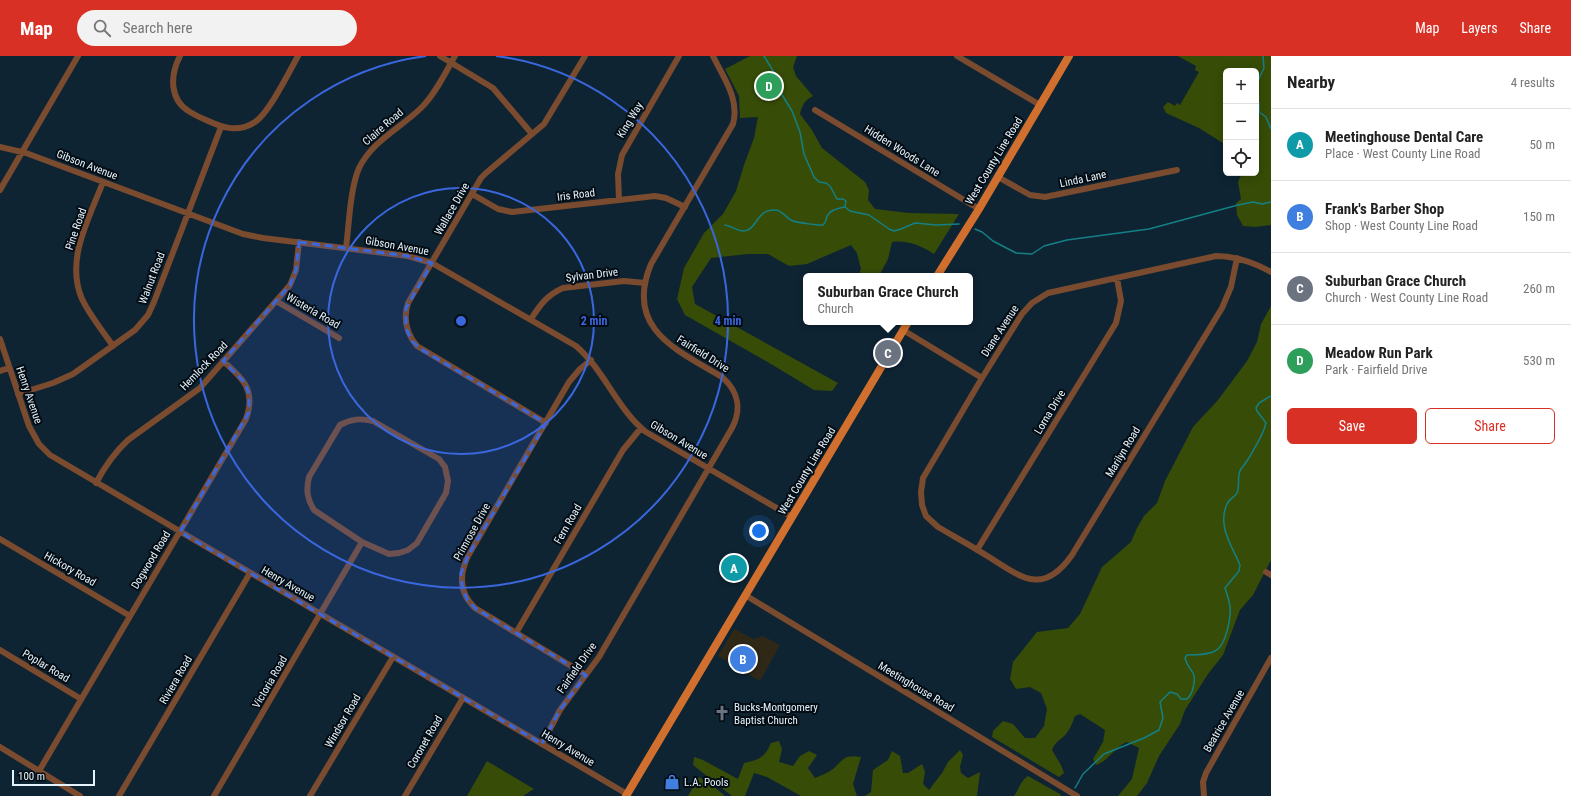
<!DOCTYPE html>
<html lang="en">
<head>
<meta charset="utf-8">
<style>
	:root { --surface:#fff; --page:#f2f2f2; --text:#222; --muted:#767676; --line:#e0e0e0; --accent:#d93025 }
	body { margin:0; font-family:"Roboto Condensed",sans-serif; background:var(--page); color:var(--text) }
	.controls { position:absolute; right:12px; top:12px; display:grid; overflow:hidden; border-radius:6px; box-shadow:0 2px 10px #0003 }
	.controls button { width:36px; height:36px; display:grid; place-items:center; padding:0; border:0; border-bottom:1px solid var(--line); background:var(--surface); color:var(--text); font:20px sans-serif }
	.scale { position:absolute; left:12px; bottom:10px; width:83px; box-sizing:border-box; padding-left:4px; border:2px solid #e5f3fd; border-top:0; font-size:11px; line-height:14px; white-space:nowrap; color:#e5f3fd; -webkit-text-stroke:3px #040c13; paint-order:stroke }
	.you { position:absolute; left:759px; top:475px; width:14px; height:14px; margin:-10px; border:3px solid #fff; border-radius:50%; background:#1a73e8; box-shadow:0 0 0 6px #1a73e833 }
	.badge { display:grid; place-items:center; width:26px; height:26px; border-radius:50%; background:var(--accent); color:#fff; font-size:13px; font-weight:700 }
	.pin { position:absolute; translate:-50% -50%; border:2px solid #fff; box-shadow:0 1px 4px #0006 }
	.popup { position:absolute; left:803px; top:217px; width:170px; height:52px; box-sizing:border-box; display:grid; place-content:center; border-radius:6px; background:var(--surface); filter:drop-shadow(0 1px 3px #0005); font-size:13px; white-space:nowrap; color:var(--muted) }
	.popup b { font-size:15px; color:var(--text) }
	.popup::after { content:''; position:absolute; left:50%; top:100%; margin-left:-8px; border:8px solid transparent; border-top-color:var(--surface) }
	.list { margin:0; padding:0; list-style:none }
	h2 { display:flex; justify-content:space-between; align-items:center; height:52px; margin:0; padding:0 16px; font-size:17px }
	h2 small { font-size:13px; font-weight:400; color:var(--muted) }
	.list li { display:grid; grid-template-columns:26px 1fr auto; gap:12px; align-items:center; box-sizing:border-box; height:72px; padding:0 16px; border-top:1px solid var(--line) }
	.list b { display:block; font-size:15px; white-space:nowrap }
	.list p { margin:0; font-size:13px; white-space:nowrap; color:var(--muted) }
	.list em { font-size:13px; font-style:normal; color:var(--muted) }
	.actions { display:flex; gap:8px; padding:12px 16px }
	.actions a { flex:1; padding:9px 0; border:1px solid var(--accent); border-radius:6px; text-align:center; font-size:14px; color:var(--accent) }
	.actions .main { background:var(--accent); color:#fff }
	.icon { flex:none; width:22px; height:22px; fill:none; stroke:currentColor; stroke-width:2; stroke-linecap:round; stroke-linejoin:round }
	.map { position:relative; flex:none; width:1271px; height:740px; overflow:hidden }
	header { display:flex; align-items:center; gap:24px; box-sizing:border-box; height:56px; padding:0 20px; background:var(--accent); color:#fff }
	header strong { font-size:19px }
	nav { display:flex; gap:22px; margin-inline-start:auto; font-size:14px }
	.search { width:280px; height:36px; background:var(--page); display:flex; align-items:center; gap:10px; box-sizing:border-box; padding:0 14px; border-radius:22px; color:var(--muted); font-size:15px }
	main { display:flex }
	aside { flex:1; background:var(--surface) }
	.map>svg:first-child { display:block }
	.commercial { fill:#302817 }
	.green { fill:#374c07 }
	.lines { fill:none; stroke-linecap:round; stroke-linejoin:round }
	.stream { stroke:#148086; stroke-width:1.5 }
	.minor { stroke:#7a4b2e; stroke-width:6 }
	.major { stroke:#d1702e; stroke-width:8 }
	.marked { fill:#3b67de; fill-opacity:0.2; stroke:#3b67de; stroke-width:3; stroke-dasharray:8 5; stroke-linejoin:round }
	.ring { fill:none; stroke:#3b67de; stroke-width:2 }
	.labels { text-anchor:middle; dominant-baseline:central; stroke-width:4; stroke-linejoin:round; paint-order:stroke }
	.street-label { font-size:11px; fill:#e5f3fd; stroke:#040c13 }
	.poi-label { font-size:11px; fill:#e5f3fd; stroke:#040c13; text-anchor:start }
	.centre { fill:#3b67de; stroke:#040c13; stroke-width:2 }
	.ring-label { font-size:12px; text-anchor:middle; font-weight:bold; fill:#3b67de; stroke:#040c13; stroke-width:4; stroke-linejoin:round; paint-order:stroke }
</style>
</head>
<body>
<header>
<strong>Map</strong>
<div class="search"><svg class="icon" aria-label="search" viewBox="0 0 24 24"><circle cx="10" cy="10" r="6"/><path d="M15 15l6 6"/></svg>Search here</div>
<nav><a>Map</a><a>Layers</a><a>Share</a></nav>
</header>
<main>
<div class="map">
<svg width="1271" height="740" viewBox="0 0 1271 740">
	<rect width="100%" height="100%" fill="#0e2433"/>
	<path class="commercial" d="M734 573 754 583 763 580 780 589 760 625 718 600Z"/>
	<path class="green" d="M750 0H797L793 11 796 20 813 40C805 44 802 49 800 58L812 74 822 92 865 126 869 134 868 144 875 153 909 157 959 158 934 198C921 190 908 184 892 186L888 203 879 220H858L861 213 857 197 851 189 807 208 789 210 768 198H748L711 202 692 231 695 248 838 327 832 335 814 334 771 308 685 259 677 243 684 212 704 177 723 158 736 135 744 109 754 82 758 61 740 62 739 40 725 13Z
		M1178 0H1271V169L1255 171 1243 170 1237 159 1236 147 1241 143 1238 126 1242 117H1256V15H1226V89L1199 72 1166 57 1163 51 1168 46 1175 50 1177 47 1180 49 1199 16 1195 14 1196 10Z
		M1271 250V504L1253 539 1240 554 1223 599 1208 618 1185 654 1180 668 1159 700 1147 727 1137 740H1118L1132 723 1139 692 1127 686C1114 691 1109 705 1096 709L1093 703 1103 686 1105 674 1080 658 1075 660C1072 668 1069 676 1063 681 1057 686 1055 687 1052 694L1061 709 1064 717 1059 721 992 681 993 675 1003 665 1013 668 1025 682H1035L1044 670 1047 653 1041 637 1030 631 1016 633 1010 623 1013 606 1037 576 1068 572 1080 558 1102 511 1131 486 1137 472 1144 460 1157 447 1165 425 1193 371 1218 344 1247 305 1257 286 1261 268Z
		M779 685 782 693 779 706 793 710 800 700 809 695 817 699 808 712 815 722C821 719 828 717 833 713 844 703 844 698 861 701L853 728 857 740H801L767 721 754 717 745 740H732L693 709 694 701 703 704 738 723 744 707C759 704 765 701 771 687Z
		M960 694 963 699 960 711 961 717 968 722 980 716 977 740H865L871 736 873 714 888 704 892 695 900 700 903 717H908L922 708 925 716 923 728 929 734 942 717 948 706Z
		M487 705 534 733 523 740H467Z
		M1028 720 1060 738 1061 740H1014C1019 733 1021 724 1028 720Z
		M699 721 712 729 725 740H688Z"/>
	<g class="lines">
		<path class="stream" d="M764 0 775 18 776 29 792 55 800 76 804 98 814 121 819 126 826 127 830 130 837 143H843L846 145 845 151
			M1256 29 1264 12 1263 0
			M1256 44 1259 47V56L1266 61 1271 73
			M725 169C731 170 738 175 743 175 757 175 756 153 775 154 782 154 786 162 793 165 795 166 821 170 823 169 826 166 826 164 827 160 830 154 838 152 845 151L850 155 869 159 889 173 894 175 901 173 915 167 936 169 959 168
			M975 173 982 176 993 185 1016 197 1032 198 1044 190 1067 184 1149 173 1238 149 1253 146 1262 148 1271 146
			M1075 732 1083 718 1104 698 1144 682 1159 674 1163 662 1160 646 1170 636 1177 638 1181 643H1187C1191 639 1192 637 1193 632 1198 613 1188 616 1185 602L1187 599C1196 598 1206 600 1215 595 1226 590 1231 562 1230 550 1229 544 1227 538 1225 532L1239 515 1240 509C1232 490 1217 470 1227 448 1229 443 1235 441 1237 437 1240 430 1237 422 1240 415 1241 412 1245 408 1247 405 1254 393 1263 380 1266 367L1257 355 1256 352 1259 347 1271 340"/>
		<path class="minor" d="M180 0C170 19 169 44 190 56 195 59 201 62 206 64 223 72 238 77 255 66 269 57 289 16 298 0
			M440 0 493 32 532 78
			M957 0 1040 49
			M815 54 979 153
			M0 91 26 97 243 178 263 182 408 200 432 207 576 290C605 315 617 353 646 376L792 461
			M998 121 1030 139 1045 141 1177 114
			M103 126C89 163 65 204 82 243 90 260 103 275 113 290
			M0 134 78 0
			M472 138 498 153 512 156 655 140 666 142 685 151
			M619 144 618 118 622 99 679 0
			M346 192C349 169 350 133 359 112 373 84 401 72 422 51 436 37 445 17 455 0
			M1237 202 1231 231 1222 252 1072 499C1043 540 1022 522 989 501 972 490 955 481 938 471L926 460 922 449 921 436 923 422 982 322 1022 258 1032 247 1048 237 1216 200C1236 200 1253 206 1271 216
			M276 245 339 282
			M531 263C540 249 547 239 563 232L624 225 645 227
			M903 274 982 322
			M0 283 29 370 39 388 50 399 627 738
			M0 315 9 312
			M18 338 53 327 73 318 135 274 148 259 154 246 221 71
			M546 367 417 290C406 277 403 263 408 247L481 122 486 117 544 68 585 0
			M96 427C105 410 114 397 128 384L200 332 290 229 296 214 299 186
			M0 483 130 560
			M977 494 1116 267 1121 245 1117 222
			M1266 516 1271 519
			M745 539 1077 740
			M516 577 623 394 641 372
			M0 594 81 643
			M586 619 475 552C459 537 459 519 468 500L569 326 580 313 591 304
			M542 688 560 654 599 601 732 372C742 353 738 335 722 321 677 294 624 273 651 208L733 68C740 43 723 21 713 0
			M0 691 80 740
			M39 715 246 363C256 335 244 323 223 305
			M119 740 250 517
			M214 740 362 486 389 498 399 497 408 494 417 487 446 437 448 425 445 411 439 403 373 365C360 362 351 363 340 369L309 421C306 434 307 443 314 454L362 486
			M310 740 393 601
			M405 740 463 642
			M1204 740 1203 726 1206 717 1271 602"/>
		<path class="major" d="M937 220 979 153 1069 0
			M626 740 908 266"/>
	</g>
	<path class="marked" d="M299 186 408 200 432 207 406 252V272L412 285 421 293 546 367 468 500 461 517 462 529 467 543 475 552 586 619 560 654 542 688 180 476 249 356V339L245 327 223 305 290 229 296 214Z"/>
	<g class="ring">
		<circle cx="461" cy="265" r="133"/>
		<path d="M496 0A267 267 0 1 1 426 0"/>
	</g>
	<defs>
		<symbol id="church-bare" viewBox="-9 -9 18 18"><path d="M-1.2-6h2.4v3.5h3.3v2.4h-3.3V6h-2.4V-.1h-3.3v-2.4h3.3Z" fill="#6b7280" stroke="#040c13" stroke-width="2.5" paint-order="stroke"/></symbol>
		<symbol id="shop-bare" viewBox="-9 -9 18 18"><path d="M-5-2.5h2.3a2.7 3.5 0 0 1 5.4 0H5L5.5 6h-11ZM-1.5-2.5h3a1.5 2.3 0 0 0-3 0Z" fill="#3f7fe0" stroke="#040c13" stroke-width="2.5" paint-order="stroke"/></symbol>
	</defs>
	<g fill-rule="evenodd">
		<use href="#church-bare" x="711" y="646" width="22" height="22"/>
		<use href="#shop-bare" x="661" y="715" width="22" height="22"/>
	</g>
	<g class="labels">
		<g class="street-label">
			<text transform="translate(630 64) rotate(-59)">King Way</text>
			<text transform="translate(383 71) rotate(-41)">Claire Road</text>
			<text transform="translate(902 95) rotate(32)">Hidden Woods Lane</text>
			<text transform="translate(994 105) rotate(-59)">West County Line Road</text>
			<text transform="translate(87 109) rotate(21)">Gibson Avenue</text>
			<text transform="translate(1083 123) rotate(-12)">Linda Lane</text>
			<text transform="translate(576 139) rotate(-7)">Iris Road</text>
			<text transform="translate(452 153) rotate(-60)">Wallace Drive</text>
			<text transform="translate(76 173) rotate(-71)">Pine Road</text>
			<text transform="translate(397 190) rotate(10)">Gibson Avenue</text>
			<text transform="translate(592 219) rotate(-7)">Sylvan Drive</text>
			<text transform="translate(152 222) rotate(-69)">Walnut Road</text>
			<text transform="translate(313 255) rotate(30)">Wisteria Road</text>
			<text transform="translate(1000 275) rotate(-57)">Diane Avenue</text>
			<text transform="translate(703 298) rotate(32)">Fairfield Drive</text>
			<text transform="translate(204 310) rotate(-46)">Hemlock Road</text>
			<text transform="translate(29 339) rotate(71)">Henry Avenue</text>
			<text transform="translate(1050 356) rotate(-59)">Lorna Drive</text>
			<text transform="translate(679 384) rotate(31)">Gibson Avenue</text>
			<text transform="translate(1123 396) rotate(-59)">Marilyn Road</text>
			<text transform="translate(807 415) rotate(-59)">West County Line Road</text>
			<text transform="translate(568 468) rotate(-60)">Fern Road</text>
			<text transform="translate(472 476) rotate(-61)">Primrose Drive</text>
			<text transform="translate(151 504) rotate(-59)">Dogwood Road</text>
			<text transform="translate(70 513) rotate(30)">Hickory Road</text>
			<text transform="translate(288 528) rotate(30)">Henry Avenue</text>
			<text transform="translate(46 610) rotate(31)">Poplar Road</text>
			<text transform="translate(577 612) rotate(-55)">Fairfield Drive</text>
			<text transform="translate(176 624) rotate(-60)">Riviera Road</text>
			<text transform="translate(270 626) rotate(-60)">Victoria Road</text>
			<text transform="translate(916 631) rotate(31)">Meetinghouse Road</text>
			<text transform="translate(343 665) rotate(-60)">Windsor Road</text>
			<text transform="translate(1224 665) rotate(-60)">Beatrice Avenue</text>
			<text transform="translate(425 686) rotate(-60)">Coronet Road</text>
			<text transform="translate(568 692) rotate(31)">Henry Avenue</text>
		</g>
		<g class="poi-label">
			<text x="734" y="651">Bucks-Montgomery<tspan x="734" dy="13">Baptist Church</tspan></text>
			<text x="684" y="726">L.A. Pools</text>
		</g>
	</g>
	<circle cx="461" cy="265" r="6" class="centre"/>
	<g class="ring-label">
		<text x="594" y="269">2 min</text>
		<text x="728" y="269">4 min</text>
	</g>
</svg>
<div class="controls">
<button>+</button>
<button>−</button>
<button><svg class="icon" aria-label="locate" viewBox="0 0 24 24"><circle cx="12" cy="12" r="6"/><path d="M12 2v4M12 18v4M2 12h4M18 12h4"/></svg></button>
</div>
<div class="scale">100 m</div>
<div class="you"></div>
<div class="pin badge" style="left:734px;top:512px;background:#0f9aa8">A</div>
<div class="pin badge" style="left:743px;top:603px;background:#3f7fe0">B</div>
<div class="pin badge" style="left:888px;top:297px;background:#6b7280">C</div>
<div class="popup"><b>Suburban Grace Church</b>Church</div>
<div class="pin badge" style="left:769px;top:30px;background:#2e9e5b">D</div>
</div>
<aside>
<h2>Nearby<small>4 results</small></h2>
<ul class="list">
<li><span class="badge" style="background:#0f9aa8">A</span><div><b>Meetinghouse Dental Care</b><p>Place · West County Line Road</p></div><em>50 m</em></li>
<li><span class="badge" style="background:#3f7fe0">B</span><div><b>Frank's Barber Shop</b><p>Shop · West County Line Road</p></div><em>150 m</em></li>
<li><span class="badge" style="background:#6b7280">C</span><div><b>Suburban Grace Church</b><p>Church · West County Line Road</p></div><em>260 m</em></li>
<li><span class="badge" style="background:#2e9e5b">D</span><div><b>Meadow Run Park</b><p>Park · Fairfield Drive</p></div><em>530 m</em></li>
</ul>
<div class="actions"><a class="main">Save</a><a>Share</a></div>
</aside>
</main>
</body>
</html>
